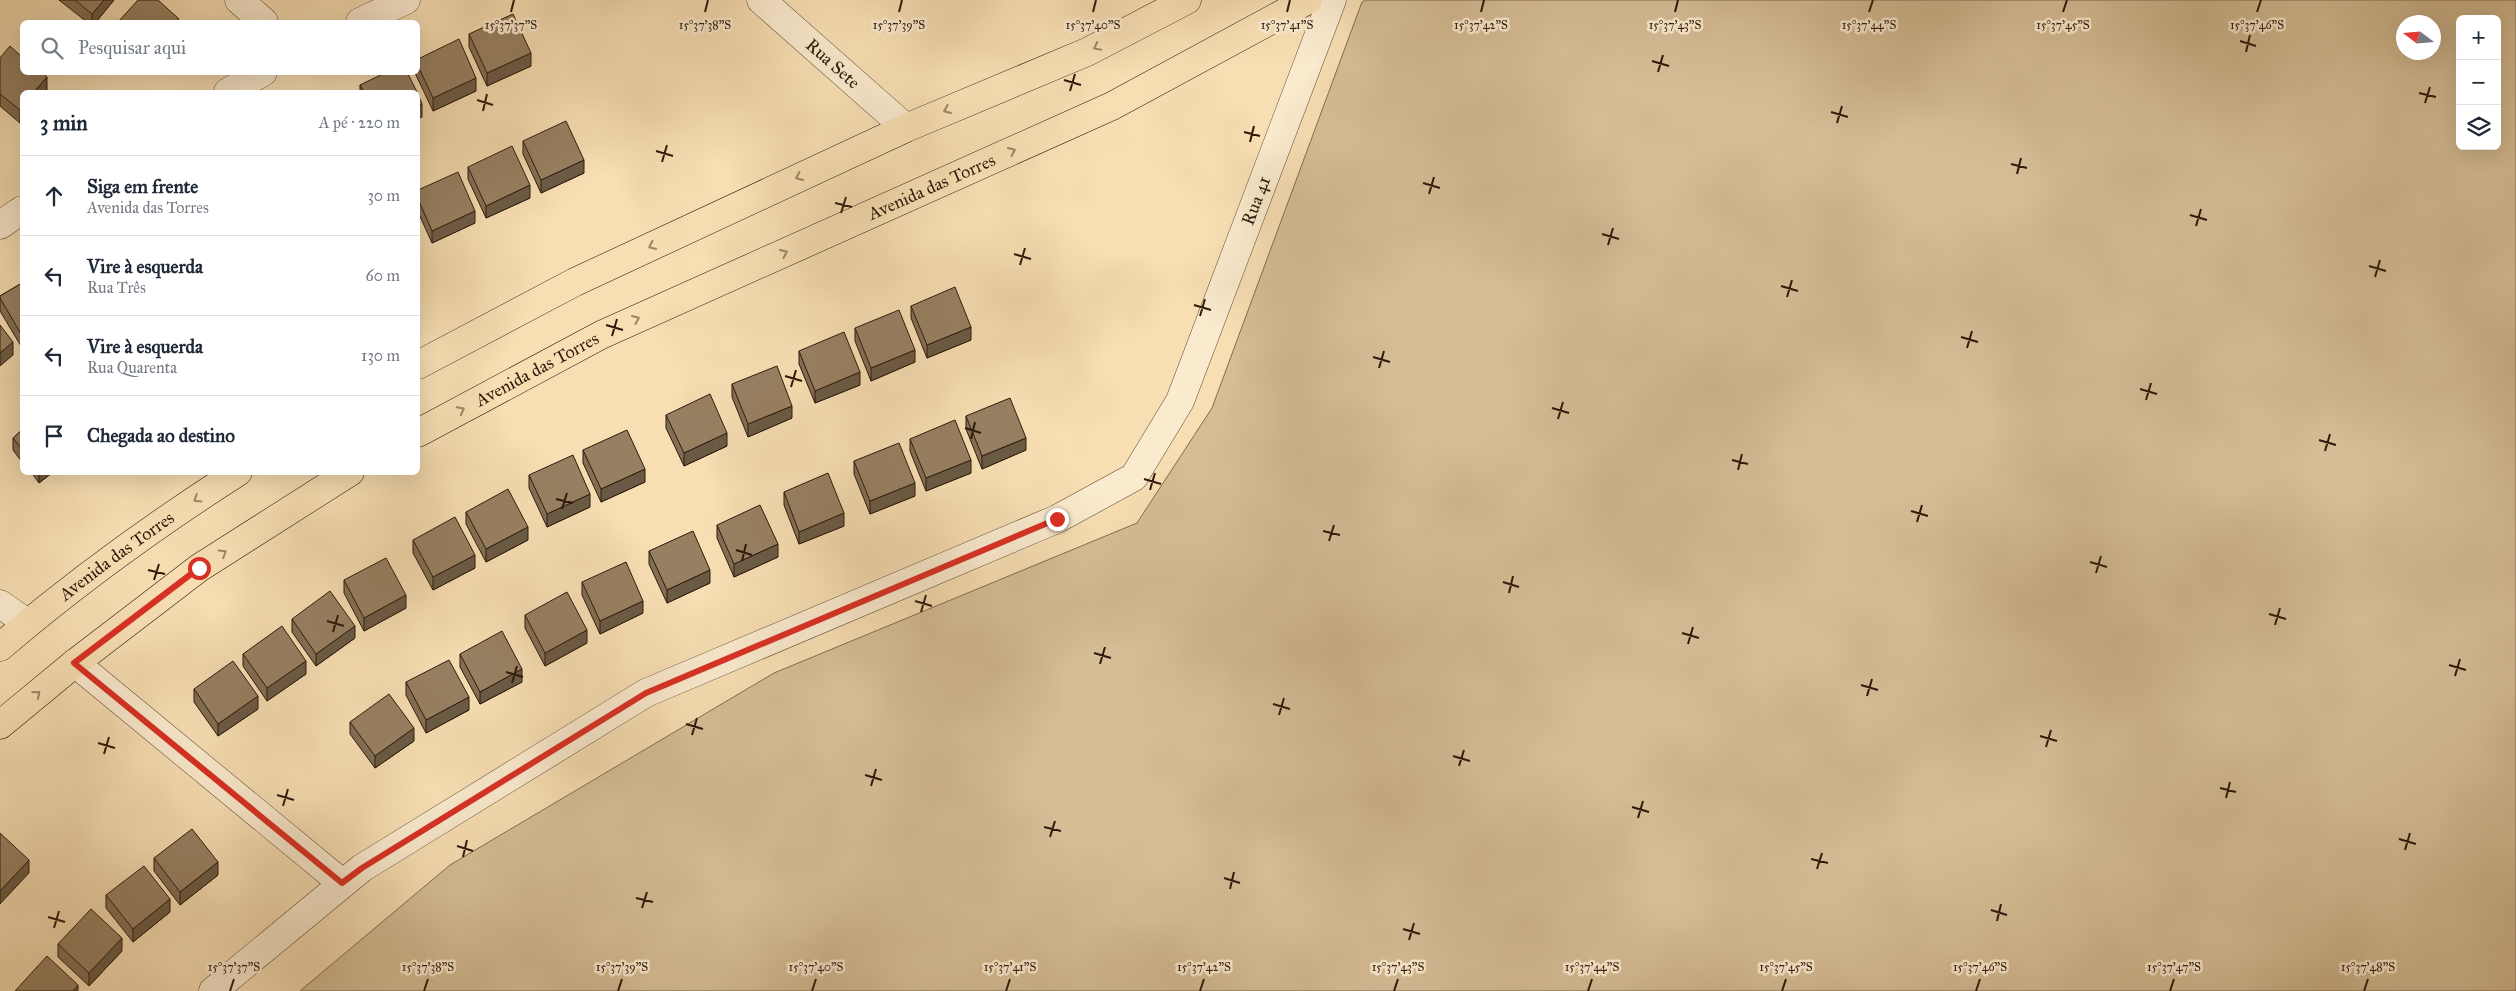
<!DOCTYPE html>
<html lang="pt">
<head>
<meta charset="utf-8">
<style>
	:root { --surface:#fff; --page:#f6f6f7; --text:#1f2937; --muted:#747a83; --line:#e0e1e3 }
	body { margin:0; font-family:"IM FELL Great Primer",serif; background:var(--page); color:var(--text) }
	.controls { position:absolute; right:15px; top:15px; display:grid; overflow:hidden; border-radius:8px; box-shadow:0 5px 20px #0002 }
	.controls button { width:45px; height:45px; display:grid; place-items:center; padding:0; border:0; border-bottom:1px solid var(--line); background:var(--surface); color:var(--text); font:25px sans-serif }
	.compass { position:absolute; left:2396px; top:15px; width:45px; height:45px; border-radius:50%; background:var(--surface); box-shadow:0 5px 20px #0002; rotate:286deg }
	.stop { position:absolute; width:15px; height:15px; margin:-11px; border:4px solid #d93025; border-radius:50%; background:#fff }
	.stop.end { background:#d93025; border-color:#fff; box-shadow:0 1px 5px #0008 }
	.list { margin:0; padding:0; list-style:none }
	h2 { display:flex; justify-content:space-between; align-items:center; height:65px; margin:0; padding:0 20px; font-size:21px }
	h2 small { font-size:16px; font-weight:400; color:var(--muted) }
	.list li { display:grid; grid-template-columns:32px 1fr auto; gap:15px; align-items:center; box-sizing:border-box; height:80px; padding:0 20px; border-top:1px solid var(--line) }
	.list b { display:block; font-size:19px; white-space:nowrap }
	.list p { margin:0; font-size:16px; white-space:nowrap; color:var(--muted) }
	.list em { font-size:16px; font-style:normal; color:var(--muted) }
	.icon { flex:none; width:28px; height:28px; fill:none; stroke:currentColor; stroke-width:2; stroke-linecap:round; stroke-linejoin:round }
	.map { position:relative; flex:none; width:2516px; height:991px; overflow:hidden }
	.search { position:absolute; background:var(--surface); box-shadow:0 5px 20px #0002; left:20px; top:20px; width:400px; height:55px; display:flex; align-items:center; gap:12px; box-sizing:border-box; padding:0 18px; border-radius:8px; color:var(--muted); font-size:19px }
	.panel { position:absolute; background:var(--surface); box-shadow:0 5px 20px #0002; left:20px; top:90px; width:400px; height:385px; border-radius:8px }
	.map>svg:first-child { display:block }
	.green { fill:#d5bd96; stroke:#826c50; fill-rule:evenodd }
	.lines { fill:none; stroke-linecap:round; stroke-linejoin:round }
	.minor-casing { stroke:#604b35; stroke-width:29 }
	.major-casing { stroke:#2e1a0b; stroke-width:29 }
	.minor { stroke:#faeace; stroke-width:28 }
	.major { stroke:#f7deb3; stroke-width:28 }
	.wall { fill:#826e54; stroke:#2e1a0b }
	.shaded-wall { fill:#6a5a45; stroke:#2e1a0b }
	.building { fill:#978062; stroke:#2e1a0b }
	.oneway { stroke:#9d8667 }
	.route { stroke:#d93025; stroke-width:6 }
	.ticks { fill:none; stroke:#2e1a0b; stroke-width:2 }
	.labels { text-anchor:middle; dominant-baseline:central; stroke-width:5; stroke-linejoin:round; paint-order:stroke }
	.street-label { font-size:18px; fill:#2e1a0b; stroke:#faeace }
	.ticks-label { font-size:12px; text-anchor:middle; fill:#2e1a0b; stroke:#faeace; stroke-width:5; stroke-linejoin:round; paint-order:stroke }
</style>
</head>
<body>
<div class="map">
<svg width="2516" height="991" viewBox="0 0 2516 991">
	<rect width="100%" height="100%" fill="#f7deb3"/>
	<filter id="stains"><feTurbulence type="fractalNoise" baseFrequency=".004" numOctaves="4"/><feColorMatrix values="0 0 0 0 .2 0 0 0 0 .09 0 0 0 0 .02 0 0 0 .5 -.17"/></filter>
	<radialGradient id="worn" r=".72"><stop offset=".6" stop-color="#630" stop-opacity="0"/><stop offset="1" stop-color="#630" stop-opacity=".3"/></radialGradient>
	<path class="green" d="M1366 0H2516V991H300L450 865 774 673 1137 523 1212 408 1362 2ZM2460 19H2497V146H2460ZM2404 22H2434V52H2404Z"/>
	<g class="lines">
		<defs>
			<g id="minor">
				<path d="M239 0 264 22"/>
				<path id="s1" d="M761 0 906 128"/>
				<path d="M360 22 406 0"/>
				<path d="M228 92 263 72"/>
				<path d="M0 225 22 210"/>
				<path d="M0 604 27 623"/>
				<path d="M75 663 342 883"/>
				<path id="s2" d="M213 991 362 868 646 693 1057 519 1134 477 1180 401 1332 0"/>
			</g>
			<g id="major">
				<path d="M418 365 575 282 906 128 1087 52 1187 0"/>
				<path id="s3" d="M418 433 601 335 1112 106 1308 0"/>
				<path id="s4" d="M0 647C75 583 155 525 238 472"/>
				<path d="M0 725 75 663 199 568 350 472"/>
			</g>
		</defs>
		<use href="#minor" class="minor-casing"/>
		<use href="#major" class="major-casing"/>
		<use href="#minor" class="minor"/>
		<use href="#major" class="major"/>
	</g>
	<path class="wall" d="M59 0H114L96 22H87Z
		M469 34 531 66 487 86 469 47Z
		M0 58 47 90 22 92V119L20 123 0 106Z
		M418 59 476 91 433 111 415 73 418 72Z
		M360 85 417 92H360Z
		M523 141 584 173 541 193 523 154Z
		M468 167 530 198 486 218 468 179Z
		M418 190 475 223 432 243 418 212Z
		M22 283V346H21L0 311V296Z
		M911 306 971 340 927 358 911 318Z
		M855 328 915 362 871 381 855 341Z
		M799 351 860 385 815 403 799 364Z
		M732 384 792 418 748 437 732 397Z
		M666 415 727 446 684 466 666 428Z
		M966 416 1026 450 982 469 966 429Z
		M22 430V462L13 450V438Z
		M910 439 971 473 926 491 910 451Z
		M583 450 645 482 601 502 583 463Z
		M854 461 915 496 870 514 854 474Z
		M31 472H53L39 483Z
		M529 475 590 507 547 527 529 488Z
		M784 492 844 526 799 544 784 505Z
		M466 512 528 540 486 562 466 524Z
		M717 525 778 557 734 577 717 538Z
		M413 540 475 568 433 590 413 553Z
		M649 551 710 583 667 603 649 564Z
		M344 580 406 608 364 631 344 593Z
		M582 582 643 613 600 634 582 595Z
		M525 615 587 643 545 666 525 628Z
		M292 619 355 638 316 666 292 632Z
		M243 654 306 674 267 701 243 666Z
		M460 654 522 682 480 704 460 667Z
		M406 682 469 710 426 733 406 695Z
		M194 689 258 709 218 736 194 702Z
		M350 722 414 741 375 768 350 734Z
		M154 858 218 875 180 905 154 871Z
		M106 895 170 912 133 942 106 908Z
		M58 944 122 951 89 986 58 957Z"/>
	<path class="shaded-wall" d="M104 0H114L96 22H92V14Z
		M531 53V66L487 86V73Z
		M47 77V90L44 92H34Z
		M476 78V91L433 111V98Z
		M422 104V117L418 119V106Z
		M22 107V119L20 123V110Z
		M584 160V173L541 193V180Z
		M530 185V198L486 218V206Z
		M475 211V223L432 243V231Z
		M971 327V340L927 358V345Z
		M22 333V346H21V334Z
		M13 342V355L0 366V353Z
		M915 350V362L871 381V368Z
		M860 372V385L815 403V391Z
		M792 406V418L748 437V424Z
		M727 433V446L684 466V453Z
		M1026 438V450L982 469V456Z
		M971 460V473L926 491V478Z
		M645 469V482L601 502V489Z
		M39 472H53L39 483Z
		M915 483V496L870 514V501Z
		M590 494V507L547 527V514Z
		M844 513V526L799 544V532Z
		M528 527V540L486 562V549Z
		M778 544V557L734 577V564Z
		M475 555V568L433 590V577Z
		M710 570V583L667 603V590Z
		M406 595V608L364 631V618Z
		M643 601V613L600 634V621Z
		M355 626V638L316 666V654Z
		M587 630V643L545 666V653Z
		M306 661V674L267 701V688Z
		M522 669V682L480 704V692Z
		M258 696V709L218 736V724Z
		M469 697V710L426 733V720Z
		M414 728V741L375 768V756Z
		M29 860V873L0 904V891Z
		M218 862V875L180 905V892Z
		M170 899V912L133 942V929Z
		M122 938V951L89 986V973Z
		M78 985V991H73Z"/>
	<path class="building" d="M75 0H104L92 14Z
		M138 0H158L179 19 175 22H118Z
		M513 14 531 53 487 73 469 34Z
		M459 39 476 78 433 98 418 66V59Z
		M10 46 22 57V72H42L47 77 34 92H22V107L20 110 0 94V58Z
		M387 72H407L417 92H364L360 85Z
		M418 94 422 104 418 106Z
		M566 121 584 160 541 180 523 141Z
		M512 146 530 185 486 206 468 167Z
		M458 172 475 211 432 231 418 199V190Z
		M22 283V333L21 334 0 298V296Z
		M955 287 971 327 927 345 911 306Z
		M899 310 915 350 871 368 855 328Z
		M0 325 13 342 0 353Z
		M844 332 860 372 815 391 799 351Z
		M777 366 792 406 748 424 732 384Z
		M710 394 727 433 684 453 666 415Z
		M1010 398 1026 438 982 456 966 416Z
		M955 420 971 460 926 478 910 439Z
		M22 430V449L13 438Z
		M627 430 645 469 601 489 583 450Z
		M899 443 915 483 870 501 854 461Z
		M573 455 590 494 547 514 529 475Z
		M828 473 844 513 799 532 784 492Z
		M508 489 528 527 486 549 466 512Z
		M760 505 778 544 734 564 717 525Z
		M455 517 475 555 433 577 413 540Z
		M693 531 710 570 667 590 649 551Z
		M386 558 406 595 364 618 344 580Z
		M626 562 643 601 600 621 582 582Z
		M330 591 355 626 316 654 292 619Z
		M567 592 587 630 545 653 525 615Z
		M282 626 306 661 267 688 243 654Z
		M502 631 522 669 480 692 460 654Z
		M449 660 469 697 426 720 406 682Z
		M233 661 258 696 218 724 194 689Z
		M389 694 414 728 375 756 350 722Z
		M192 829 218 862 180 892 154 858Z
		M0 833 29 860 0 891Z
		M144 866 170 899 133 929 106 895Z
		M91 909 122 938 89 973 58 944Z
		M47 956 78 985 73 991H15Z"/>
	<defs><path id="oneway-chevron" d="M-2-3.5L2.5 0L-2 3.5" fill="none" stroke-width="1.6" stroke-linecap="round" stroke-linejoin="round" transform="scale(1.25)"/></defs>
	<g class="oneway">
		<use href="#oneway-chevron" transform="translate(1097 47) rotate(153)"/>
		<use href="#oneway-chevron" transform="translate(947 110) rotate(157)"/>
		<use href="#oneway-chevron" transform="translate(1012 151) rotate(-24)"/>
		<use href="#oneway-chevron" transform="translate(799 177) rotate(155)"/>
		<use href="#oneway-chevron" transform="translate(652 246) rotate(155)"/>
		<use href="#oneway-chevron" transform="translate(784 253) rotate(-24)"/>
		<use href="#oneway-chevron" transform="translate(636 319) rotate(-24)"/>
		<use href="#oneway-chevron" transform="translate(461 410) rotate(-28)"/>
		<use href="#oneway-chevron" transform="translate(197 499) rotate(148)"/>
		<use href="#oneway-chevron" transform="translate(223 553) rotate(-32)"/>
		<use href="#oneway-chevron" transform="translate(37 694) rotate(-40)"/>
	</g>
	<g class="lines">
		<path class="route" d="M199 568 74 663 342 883 362 868 646 693 1057 519"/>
	</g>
	<path class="ticks" d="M511 12 514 0M705 12 708 0M899 12 902 0M1093 12 1096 0M1287 12 1290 0M1481 12 1484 0M1675 12 1678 0M1869 12 1873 0M2063 12 2067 0M2257 12 2261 0M2240 41 2256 46M2246 52 2250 35M1652 61 1669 66M1658 72 1663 55M1064 80 1081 85M1070 91 1075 74M2419 93 2436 97M477 100 493 105M2425 103 2430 87M483 111 487 94M1831 112 1848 117M1837 123 1842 106M1244 132 1260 136M1250 142 1254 126M656 151 673 156M662 162 667 145M2011 164 2027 168M2017 174 2021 158M1423 183 1440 188M1429 194 1434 177M835 203 852 207M841 213 846 197M2190 215 2207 220M2196 226 2201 209M1602 234 1619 239M1608 245 1613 228M1014 254 1031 259M1020 265 1025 248M2369 266 2386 271M2375 277 2380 260M1781 286 1798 291M1787 297 1792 280M1194 305 1211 310M1200 316 1205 299M606 325 623 330M612 336 617 319M1961 337 1978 342M1967 348 1972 331M1373 357 1390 362M1379 368 1384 351M785 376 802 381M791 387 796 370M2140 389 2157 394M2146 400 2151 383M1552 408 1569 413M1558 419 1563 402M965 428 981 433M971 439 975 422M2319 440 2336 445M2325 451 2330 434M1732 460 1748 464M1738 470 1742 454M1144 479 1161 484M1150 490 1155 473M556 499 573 503M562 509 567 493M1911 511 1928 516M1917 522 1922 505M1323 531 1340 535M1329 541 1334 525M736 550 752 555M742 561 746 544M2090 562 2107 567M148 570 165 574M2096 573 2101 556M154 580 159 564M1503 582 1519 587M1509 593 1513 576M915 601 932 606M921 612 926 595M2269 614 2286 619M327 621 344 626M2275 625 2280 608M333 632 338 615M1682 633 1699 638M1688 644 1693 627M1094 653 1111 658M1100 664 1105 647M2449 665 2466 670M506 672 523 677M2455 676 2460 659M512 683 517 666M1861 685 1878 690M1867 696 1872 679M1273 704 1290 709M1279 715 1284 698M686 724 703 729M692 735 697 718M2040 736 2057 741M98 743 115 748M2046 747 2051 730M104 754 109 737M1453 756 1470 761M1459 766 1464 750M865 775 882 780M871 786 876 769M2220 788 2236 792M277 795 294 800M2226 798 2230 782M283 806 288 789M1632 807 1649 812M1638 818 1643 801M1044 827 1061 831M1050 837 1055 821M2399 839 2416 844M457 846 473 851M2405 850 2410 833M463 857 467 840M1811 859 1828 863M1817 869 1822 853M1224 878 1240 883M1230 889 1234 872M636 898 653 902M642 908 647 892M1991 910 2007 915M48 917 65 922M1997 921 2001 904M54 928 59 911M1403 929 1420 934M1409 940 1414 923M230 991 234 979M424 991 428 979M618 991 622 979M812 991 816 979M1006 991 1010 979M1200 991 1204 979M1394 991 1398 979M1588 991 1592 979M1782 991 1786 979M1976 991 1980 979M2170 991 2174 979M2364 991 2368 979"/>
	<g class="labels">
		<g class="street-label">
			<text stroke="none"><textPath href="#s1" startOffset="96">Rua Sete</textPath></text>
			<text stroke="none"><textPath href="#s3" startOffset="570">Avenida das Torres</textPath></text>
			<text stroke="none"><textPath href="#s2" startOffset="1364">Rua 41</textPath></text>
			<text stroke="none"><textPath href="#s3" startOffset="135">Avenida das Torres</textPath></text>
			<text stroke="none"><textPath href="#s4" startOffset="148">Avenida das Torres</textPath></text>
		</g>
	</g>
	<g class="ticks-label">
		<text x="511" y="29">15°37'37"S</text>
		<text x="705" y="29">15°37'38"S</text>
		<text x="899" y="29">15°37'39"S</text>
		<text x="1093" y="29">15°37'40"S</text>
		<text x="1287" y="29">15°37'41"S</text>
		<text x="1481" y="29">15°37'42"S</text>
		<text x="1675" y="29">15°37'43"S</text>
		<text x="1869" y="29">15°37'44"S</text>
		<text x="2063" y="29">15°37'45"S</text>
		<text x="2257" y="29">15°37'46"S</text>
		<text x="234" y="971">15°37'37"S</text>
		<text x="428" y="971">15°37'38"S</text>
		<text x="622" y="971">15°37'39"S</text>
		<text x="816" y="971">15°37'40"S</text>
		<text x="1010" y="971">15°37'41"S</text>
		<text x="1204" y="971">15°37'42"S</text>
		<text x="1398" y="971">15°37'43"S</text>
		<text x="1592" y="971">15°37'44"S</text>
		<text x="1786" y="971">15°37'45"S</text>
		<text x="1980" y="971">15°37'46"S</text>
		<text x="2174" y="971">15°37'47"S</text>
		<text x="2368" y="971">15°37'48"S</text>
	</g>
	<rect width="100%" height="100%" filter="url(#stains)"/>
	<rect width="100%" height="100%" fill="url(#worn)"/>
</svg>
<div class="controls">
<button>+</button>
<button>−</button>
<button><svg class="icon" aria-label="layers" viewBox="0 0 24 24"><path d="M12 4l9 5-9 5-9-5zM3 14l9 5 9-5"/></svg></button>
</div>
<svg class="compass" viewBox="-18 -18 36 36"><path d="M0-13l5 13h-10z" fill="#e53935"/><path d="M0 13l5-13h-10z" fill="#747a83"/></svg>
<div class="stop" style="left:199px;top:568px"></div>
<div class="stop end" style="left:1057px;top:519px"></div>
<div class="search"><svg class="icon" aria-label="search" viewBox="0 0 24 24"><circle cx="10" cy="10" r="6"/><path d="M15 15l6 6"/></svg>Pesquisar aqui</div>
<section class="panel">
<h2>3 min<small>A pé · 220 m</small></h2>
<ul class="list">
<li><svg class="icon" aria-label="ahead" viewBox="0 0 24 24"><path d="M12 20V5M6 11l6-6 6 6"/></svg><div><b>Siga em frente</b><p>Avenida das Torres</p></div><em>30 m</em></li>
<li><svg class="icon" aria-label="left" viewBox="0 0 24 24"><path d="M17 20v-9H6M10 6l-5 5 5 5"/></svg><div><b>Vire à esquerda</b><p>Rua Três</p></div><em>60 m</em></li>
<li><svg class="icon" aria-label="left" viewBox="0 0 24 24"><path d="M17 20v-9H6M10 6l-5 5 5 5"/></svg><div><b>Vire à esquerda</b><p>Rua Quarenta</p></div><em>130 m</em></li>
<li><svg class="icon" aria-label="arrive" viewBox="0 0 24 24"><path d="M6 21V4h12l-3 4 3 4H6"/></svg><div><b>Chegada ao destino</b></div></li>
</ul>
</section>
</div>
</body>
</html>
